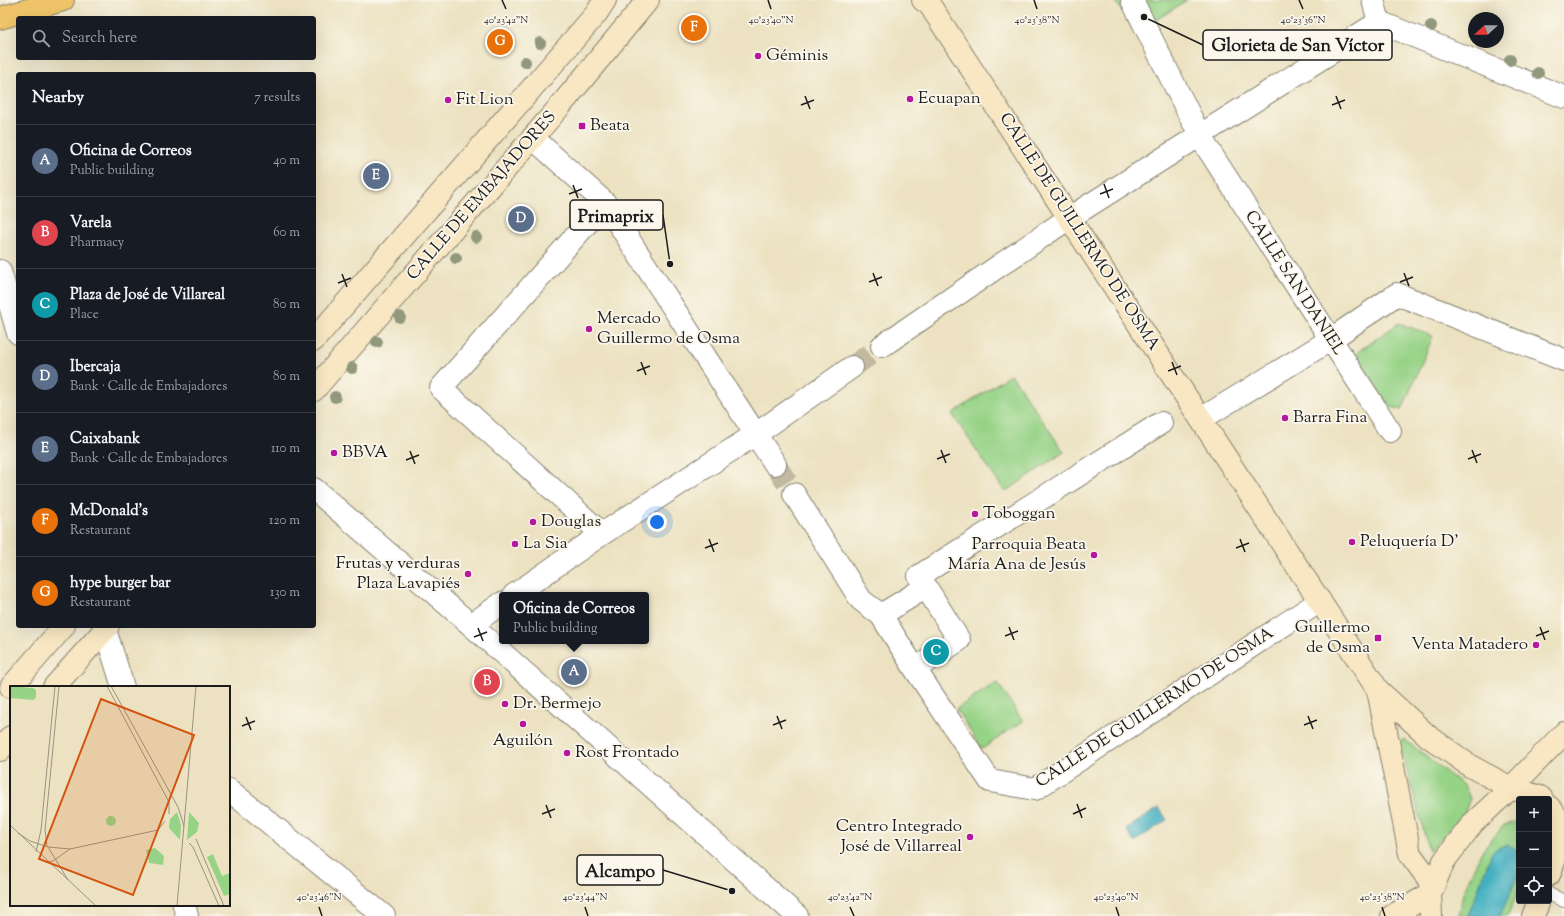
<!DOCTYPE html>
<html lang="en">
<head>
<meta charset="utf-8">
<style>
	:root { --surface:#171b24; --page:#20242c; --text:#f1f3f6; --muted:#9ea1a6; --line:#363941; --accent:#7c3aed }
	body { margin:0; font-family:"Sorts Mill Goudy",serif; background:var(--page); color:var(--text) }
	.controls { position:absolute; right:12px; bottom:12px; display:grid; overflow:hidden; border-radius:4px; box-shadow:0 4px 16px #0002 }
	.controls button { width:36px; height:36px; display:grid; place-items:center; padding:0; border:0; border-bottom:1px solid var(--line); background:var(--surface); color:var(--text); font:20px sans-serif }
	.compass { position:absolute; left:1468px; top:12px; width:36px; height:36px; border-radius:50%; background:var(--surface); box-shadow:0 4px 16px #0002; rotate:249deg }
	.you { position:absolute; left:657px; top:522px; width:14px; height:14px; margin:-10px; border:3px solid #fff; border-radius:50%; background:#1a73e8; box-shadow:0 0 0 6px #1a73e833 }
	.badge { display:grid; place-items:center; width:26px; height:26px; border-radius:50%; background:var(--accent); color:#fff; font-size:13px; font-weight:700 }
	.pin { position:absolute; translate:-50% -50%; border:2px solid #fff; box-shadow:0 1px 4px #0006 }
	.popup { position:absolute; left:499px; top:592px; width:150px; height:52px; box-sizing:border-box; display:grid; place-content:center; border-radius:4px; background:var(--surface); filter:drop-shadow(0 1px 3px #0005); font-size:13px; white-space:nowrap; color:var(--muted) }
	.popup b { font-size:15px; color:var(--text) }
	.popup::after { content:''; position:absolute; left:50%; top:100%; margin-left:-8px; border:8px solid transparent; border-top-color:var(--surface) }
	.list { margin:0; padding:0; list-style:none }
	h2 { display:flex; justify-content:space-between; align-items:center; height:52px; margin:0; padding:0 16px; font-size:17px }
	h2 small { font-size:13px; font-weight:400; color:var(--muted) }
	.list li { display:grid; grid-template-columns:26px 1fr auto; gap:12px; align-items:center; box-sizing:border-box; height:72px; padding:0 16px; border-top:1px solid var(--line) }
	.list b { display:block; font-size:15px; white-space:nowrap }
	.list p { margin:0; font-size:13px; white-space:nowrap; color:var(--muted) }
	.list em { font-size:13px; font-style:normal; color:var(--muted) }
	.icon { flex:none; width:22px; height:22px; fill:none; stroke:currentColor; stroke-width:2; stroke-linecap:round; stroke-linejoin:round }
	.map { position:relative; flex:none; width:1564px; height:916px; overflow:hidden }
	.search { position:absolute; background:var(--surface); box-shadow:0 4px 16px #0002; left:16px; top:16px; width:300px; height:44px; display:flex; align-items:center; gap:10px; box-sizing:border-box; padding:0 14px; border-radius:4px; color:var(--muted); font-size:15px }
	.panel { position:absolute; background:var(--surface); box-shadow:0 4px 16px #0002; left:16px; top:72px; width:300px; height:556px; border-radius:4px }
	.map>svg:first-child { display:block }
	.green { fill:#97d387; stroke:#5a7852 }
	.water { fill:#43b0c1; stroke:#30666e }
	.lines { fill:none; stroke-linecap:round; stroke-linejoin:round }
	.street-tunnel { stroke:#c2baa0; stroke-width:22; stroke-dasharray:22 11; stroke-linecap:butt }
	.lane-casing { stroke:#847f6e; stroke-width:14 }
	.street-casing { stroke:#847f6e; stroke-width:24 }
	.secondary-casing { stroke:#847f6e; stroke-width:24 }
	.primary-casing { stroke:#847f6e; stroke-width:24 }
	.lane { stroke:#fff; stroke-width:12 }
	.street { stroke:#fff; stroke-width:22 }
	.secondary { stroke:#f9e7c3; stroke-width:22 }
	.primary { stroke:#efc469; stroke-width:22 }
	.tree { fill:#91987b }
	.ticks { fill:none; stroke:#1c1c1c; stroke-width:1.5 }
	.poi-dot { fill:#b5179e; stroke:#fbf7ec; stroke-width:1.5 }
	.labels { text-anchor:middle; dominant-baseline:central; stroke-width:3.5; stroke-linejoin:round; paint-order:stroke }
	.poi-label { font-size:17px; fill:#1c1c1c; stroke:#fbf7ec; text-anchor:start }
	.street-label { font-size:17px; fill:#1c1c1c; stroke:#fbf7ec }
	.inset-road { fill:none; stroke:#99937f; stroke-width:1 }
	.view { fill:#d4530e; fill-opacity:0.15; stroke:#d4530e; stroke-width:2 }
	.inset-edge { fill:none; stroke:#1c1c1c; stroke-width:2 }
	.ticks-label { font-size:10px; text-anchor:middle; fill:#1c1c1c; stroke:#fbf7ec; stroke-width:3.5; stroke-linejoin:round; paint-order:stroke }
	.leader { fill:none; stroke:#1c1c1c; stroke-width:1.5 }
	.callout-dot { fill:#1c1c1c; stroke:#fbf7ec; stroke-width:1.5 }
	.callout { fill:#fbf7ec; stroke:#1c1c1c; stroke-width:1.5 }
	.callout-label { font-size:18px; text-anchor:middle; font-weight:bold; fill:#1c1c1c }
</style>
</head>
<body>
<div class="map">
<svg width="1564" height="916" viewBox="0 0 1564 916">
	<rect width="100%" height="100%" fill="#fbf7ec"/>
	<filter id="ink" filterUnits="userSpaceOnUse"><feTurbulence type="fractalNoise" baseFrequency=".025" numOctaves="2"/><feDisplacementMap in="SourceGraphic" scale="8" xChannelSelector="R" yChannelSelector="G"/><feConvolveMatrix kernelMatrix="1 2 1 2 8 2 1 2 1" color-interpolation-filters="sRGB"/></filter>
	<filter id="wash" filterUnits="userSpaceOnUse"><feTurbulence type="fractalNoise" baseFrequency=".012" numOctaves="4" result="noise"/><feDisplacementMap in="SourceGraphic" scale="16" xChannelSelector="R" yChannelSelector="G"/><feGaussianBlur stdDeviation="0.9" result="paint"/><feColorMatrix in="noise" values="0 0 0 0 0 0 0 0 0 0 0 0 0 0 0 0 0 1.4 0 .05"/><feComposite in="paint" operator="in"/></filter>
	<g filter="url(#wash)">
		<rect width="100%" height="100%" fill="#ece2c1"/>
		<path class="green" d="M1115 0H1187L1136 33Z
			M1399 323 1433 336 1402 410 1388 406 1356 353Z
			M1011 374 1064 452 1005 492 952 414Z
			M997 682 1023 721 982 749 956 709Z
			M1404 739 1464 786 1470 798 1465 812 1432 849 1429 851 1399 741Z
			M1519 821V889L1508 916H1458L1463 893 1473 870 1483 850 1504 825Z"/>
		<path class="water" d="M1159 808 1167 820 1134 842 1126 829Z
			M1507 845C1512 847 1517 848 1519 854 1524 869 1506 901 1500 916H1468L1492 852 1498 848Z"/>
	</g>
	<g filter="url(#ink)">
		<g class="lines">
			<path class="street-tunnel" d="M852 367 882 346
				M775 464 794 494"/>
			<defs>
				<path id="lane" d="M1549 894 1564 901"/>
				<path id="street" d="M1132 0 1193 122
					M1373 0 1379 22
					M1379 22 1564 97
					M1199 135 1390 431
					M533 138 605 203 775 464
					M0 271 18 333
					M882 346 1069 218 1379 22
					M1201 419 1330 340 1397 294 1564 360
					M314 489 471 625 797 916
					M794 494 861 600 881 615 915 669 990 781 1035 789 1320 601
					M602 534 441 388 605 203
					M926 587 919 576 1161 423
					M514 595 602 534 756 434 852 367
					M881 615 926 587 959 640 915 669
					M471 625 502 603
					M104 626 123 687
					M229 790 384 916
					M184 905 187 916"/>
				<path id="secondary" d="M923 0 929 4 1378 690 1428 736 1470 766 1511 788 1540 797 1542 799
					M314 340 596 14 605 0
					M314 390 561 105 648 0
					M11 687 64 626
					M54 687 108 626
					M1378 690 1410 854 1433 885
					M0 750 11 737
					M1549 807 1555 814 1562 839
					M1549 875 1564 835
					M1392 916 1430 894
					M1431 916 1430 894 1444 861 1473 823 1511 788 1564 733
					M1533 916 1539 901"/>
				<path id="primary" d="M0 18 63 0"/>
			</defs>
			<use href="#lane" class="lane-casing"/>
			<use href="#street" class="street-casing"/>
			<use href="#secondary" class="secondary-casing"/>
			<use href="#primary" class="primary-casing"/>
			<use href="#lane" class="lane"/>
			<use href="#street" class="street"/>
			<use href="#secondary" class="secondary"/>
			<use href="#primary" class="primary"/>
		</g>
		<g class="tree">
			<circle cx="1431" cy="26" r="6"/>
			<circle cx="540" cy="43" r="6"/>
			<circle cx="1510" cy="60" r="6"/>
			<circle cx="525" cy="62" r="6"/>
			<circle cx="1538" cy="73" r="6"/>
			<circle cx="476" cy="237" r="6"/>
			<circle cx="456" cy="258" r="6"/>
			<circle cx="400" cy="317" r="6"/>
			<circle cx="377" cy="342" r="6"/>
			<circle cx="352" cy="368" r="6"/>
			<circle cx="335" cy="397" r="6"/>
		</g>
	</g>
	<path class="ticks" d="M502 0 506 9M768 0 771 9M1034 0 1037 9M1299 0 1303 9M805 96 810 109M1336 96 1341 109M801 105 814 100M1332 105 1345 100M1104 184 1109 198M573 185 578 198M569 194 582 189M1100 194 1113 189M873 273 878 286M1404 273 1409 286M342 274 347 287M869 282 882 277M1400 282 1413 277M338 283 351 278M641 362 646 375M1172 362 1177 375M637 371 650 366M1168 371 1181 366M941 450 946 463M1472 450 1477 463M410 451 415 464M937 459 950 454M1468 459 1481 454M406 460 419 455M709 539 714 552M1240 539 1245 552M705 548 718 543M1236 548 1249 543M1009 627 1014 640M1540 627 1545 640M478 628 483 641M1005 636 1018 631M1536 636 1549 631M474 637 487 632M777 716 782 729M1308 716 1313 729M246 717 251 730M773 725 786 720M1304 725 1317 720M242 726 255 721M1077 804 1082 818M546 805 551 818M542 814 555 809M1073 814 1086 808M319 907 322 916M585 907 588 916M850 907 854 916M1116 907 1119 916M1382 907 1385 916"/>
	<g class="poi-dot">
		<circle cx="758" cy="56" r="4"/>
		<circle cx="910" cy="99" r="4"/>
		<circle cx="448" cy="100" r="4"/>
		<rect x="578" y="122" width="8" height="8" rx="2"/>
		<circle cx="589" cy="329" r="4"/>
		<circle cx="1285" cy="418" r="4"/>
		<circle cx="334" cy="453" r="4"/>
		<circle cx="975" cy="514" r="4"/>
		<circle cx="533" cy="522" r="4"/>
		<circle cx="1352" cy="542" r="4"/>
		<circle cx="515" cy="544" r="4"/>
		<circle cx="1094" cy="555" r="4"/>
		<circle cx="468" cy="574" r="4"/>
		<rect x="1374" y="634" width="8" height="8" rx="2"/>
		<circle cx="1536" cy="645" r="4"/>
		<circle cx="505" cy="704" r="4"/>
		<circle cx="523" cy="724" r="4"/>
		<circle cx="567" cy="753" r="4"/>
		<circle cx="970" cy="837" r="4"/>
	</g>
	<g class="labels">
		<g class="poi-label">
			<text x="766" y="56">Géminis</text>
			<text x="918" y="99">Ecuapan</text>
			<text x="456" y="100">Fit Lion</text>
			<text x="590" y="126">Beata</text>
			<text x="597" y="319">Mercado<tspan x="597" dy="20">Guillermo de Osma</tspan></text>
			<text x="1293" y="418">Barra Fina</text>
			<text x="342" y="453">BBVA</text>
			<text x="983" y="514">Toboggan</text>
			<text x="541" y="522">Douglas</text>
			<text x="1360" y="542">Peluquería D'</text>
			<text x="523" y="544">La Sia</text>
			<text x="1086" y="545" text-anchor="end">Parroquia Beata<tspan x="1086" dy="20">María Ana de Jesús</tspan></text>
			<text x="460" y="564" text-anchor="end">Frutas y verduras<tspan x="460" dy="20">Plaza Lavapiés</tspan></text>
			<text x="1370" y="628" text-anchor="end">Guillermo<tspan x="1370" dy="20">de Osma</tspan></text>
			<text x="1528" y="645" text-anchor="end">Venta Matadero</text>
			<text x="513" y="704">Dr. Bermejo</text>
			<text x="523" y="741" text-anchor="middle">Aguilón</text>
			<text x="575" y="753">Rost Frontado</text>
			<text x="962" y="827" text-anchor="end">Centro Integrado<tspan x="962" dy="20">José de Villarreal</tspan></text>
		</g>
		<g class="street-label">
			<text transform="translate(482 196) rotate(-49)">CALLE DE EMBAJADORES</text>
			<text transform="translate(1079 232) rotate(57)">CALLE DE GUILLERMO DE OSMA</text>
			<text transform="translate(1294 283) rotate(57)">CALLE SAN DANIEL</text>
			<text transform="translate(1155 708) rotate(-33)">CALLE DE GUILLERMO DE OSMA</text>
		</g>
	</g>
	<g transform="translate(10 686)">
		<rect width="220" height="220" fill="#ece2c1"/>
		<path d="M0 0 23 2 26 4V11L24 14 0 12ZM167 126 171 139 170 154 159 142 160 133ZM179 126 189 137 187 146 177 154ZM96 135a5 5 0 1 1 10 0a5 5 0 1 1-10 0ZM145 162 154 170 153 179 139 177 136 164ZM203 168 212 190 220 187V208L214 210 197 171Z" fill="#97d387"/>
		<path class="inset-road" d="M97 0 159 116V128M101 0 168 121 174 140M0 139 86 220M8 147 20 155 38 161 58 194M186 153 214 220M179 157 183 161 209 220M37 160 35 144 49 0M38 161 60 163M26 166 31 144 45 0M37 176 43 175 60 163 148 144 155 135M167 220 186 0"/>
		<path class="view" d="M91 13 184 49 123 209 29 173Z"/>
		<rect width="220" height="220" class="inset-edge"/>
	</g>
	<g class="ticks-label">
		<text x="506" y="23">40°23'42"N</text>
		<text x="771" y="23">40°23'40"N</text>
		<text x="1037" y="23">40°23'38"N</text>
		<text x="1303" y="23">40°23'36"N</text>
		<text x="319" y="900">40°23'46"N</text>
		<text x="585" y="900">40°23'44"N</text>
		<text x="850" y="900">40°23'42"N</text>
		<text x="1116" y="900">40°23'40"N</text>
		<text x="1382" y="900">40°23'38"N</text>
	</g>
	<path class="leader" d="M1144 17L1203 45M670 264L663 215M732 891L663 870"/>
	<g class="callout-dot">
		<circle cx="1144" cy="17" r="4"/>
		<circle cx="670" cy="264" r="4"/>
		<circle cx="732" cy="891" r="4"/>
	</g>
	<g class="callout">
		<rect x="1203" y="30" width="189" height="30" rx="4"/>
		<rect x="570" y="200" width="93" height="30" rx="4"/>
		<rect x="577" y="855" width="86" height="30" rx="4"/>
	</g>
	<g class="callout-label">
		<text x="1298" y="51">Glorieta de San Víctor</text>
		<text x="616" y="222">Primaprix</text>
		<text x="620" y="877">Alcampo</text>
	</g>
</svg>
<div class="controls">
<button>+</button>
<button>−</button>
<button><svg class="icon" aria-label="locate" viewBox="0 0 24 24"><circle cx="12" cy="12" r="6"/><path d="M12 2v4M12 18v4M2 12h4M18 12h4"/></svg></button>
</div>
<svg class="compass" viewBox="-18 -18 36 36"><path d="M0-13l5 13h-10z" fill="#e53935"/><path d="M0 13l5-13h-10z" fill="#9ea1a6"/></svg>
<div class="you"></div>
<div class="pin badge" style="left:574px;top:672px;background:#5c6f8a">A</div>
<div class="popup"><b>Oficina de Correos</b>Public building</div>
<div class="pin badge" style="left:487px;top:682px;background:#e0444e">B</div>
<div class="pin badge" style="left:936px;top:652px;background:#0f9aa8">C</div>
<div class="pin badge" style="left:521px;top:219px;background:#5c6f8a">D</div>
<div class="pin badge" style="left:376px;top:176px;background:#5c6f8a">E</div>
<div class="pin badge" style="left:694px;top:28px;background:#e8710a">F</div>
<div class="pin badge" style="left:500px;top:42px;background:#e8710a">G</div>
<div class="search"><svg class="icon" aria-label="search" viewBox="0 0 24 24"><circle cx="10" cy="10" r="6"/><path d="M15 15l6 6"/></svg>Search here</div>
<section class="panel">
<h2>Nearby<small>7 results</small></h2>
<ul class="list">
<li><span class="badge" style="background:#5c6f8a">A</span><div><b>Oficina de Correos</b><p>Public building</p></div><em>40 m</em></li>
<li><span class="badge" style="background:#e0444e">B</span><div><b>Varela</b><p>Pharmacy</p></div><em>60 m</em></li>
<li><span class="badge" style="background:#0f9aa8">C</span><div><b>Plaza de José de Villareal</b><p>Place</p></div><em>80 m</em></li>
<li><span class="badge" style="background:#5c6f8a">D</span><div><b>Ibercaja</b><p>Bank · Calle de Embajadores</p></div><em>80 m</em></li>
<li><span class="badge" style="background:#5c6f8a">E</span><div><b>Caixabank</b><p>Bank · Calle de Embajadores</p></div><em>110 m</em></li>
<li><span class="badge" style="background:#e8710a">F</span><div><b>McDonald's</b><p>Restaurant</p></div><em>120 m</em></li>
<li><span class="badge" style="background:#e8710a">G</span><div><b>hype burger bar</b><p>Restaurant</p></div><em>130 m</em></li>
</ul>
</section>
</div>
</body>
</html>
